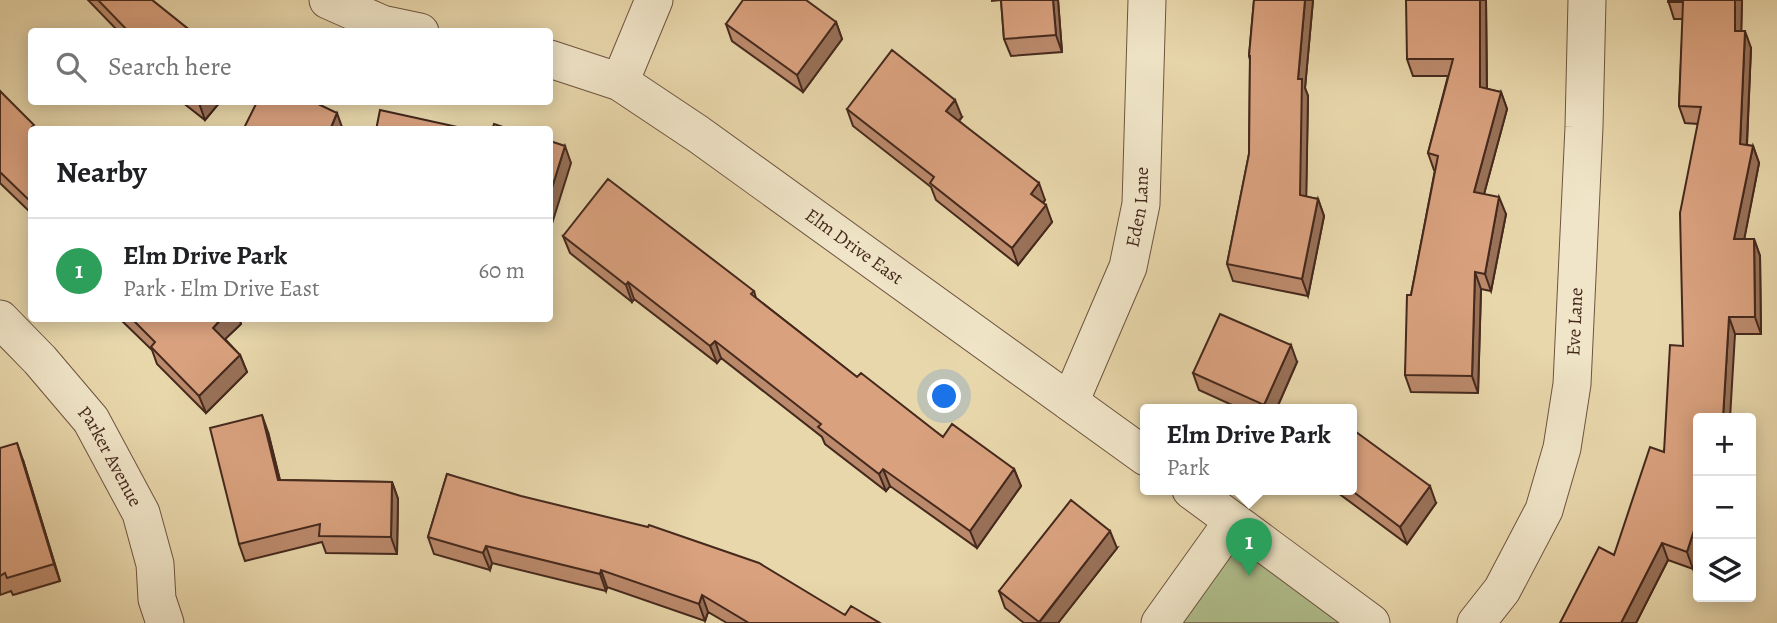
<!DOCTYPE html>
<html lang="en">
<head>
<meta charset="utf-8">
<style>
	:root { --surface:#fff; --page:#f2f2f2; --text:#202124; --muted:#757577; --line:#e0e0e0; --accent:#0b8043 }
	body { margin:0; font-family:Alegreya,serif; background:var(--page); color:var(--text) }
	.controls { position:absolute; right:21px; bottom:21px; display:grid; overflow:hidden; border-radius:7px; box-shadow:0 4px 18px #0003 }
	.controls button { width:63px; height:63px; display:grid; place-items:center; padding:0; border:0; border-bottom:2px solid var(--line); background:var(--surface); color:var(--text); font:35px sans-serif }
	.you { position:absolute; left:945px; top:397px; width:24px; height:24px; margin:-18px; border:5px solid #fff; border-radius:50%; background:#1a73e8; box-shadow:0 0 0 10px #1a73e833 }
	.badge { display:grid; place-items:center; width:46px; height:46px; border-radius:50%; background:var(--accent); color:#fff; font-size:23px; font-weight:700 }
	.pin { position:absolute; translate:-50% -58px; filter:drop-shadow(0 2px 4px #0008) }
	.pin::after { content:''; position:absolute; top:37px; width:24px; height:21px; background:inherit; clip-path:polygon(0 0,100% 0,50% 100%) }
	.popup { position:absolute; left:1140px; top:404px; width:217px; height:91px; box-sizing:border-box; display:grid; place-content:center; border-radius:7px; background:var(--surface); filter:drop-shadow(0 2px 5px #0005); font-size:23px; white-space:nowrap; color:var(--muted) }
	.popup b { font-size:26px; color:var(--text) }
	.popup::after { content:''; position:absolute; left:50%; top:100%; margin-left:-14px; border:14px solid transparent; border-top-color:var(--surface) }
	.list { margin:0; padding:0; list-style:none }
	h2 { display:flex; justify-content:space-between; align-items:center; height:91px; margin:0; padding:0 28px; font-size:30px }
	h2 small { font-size:23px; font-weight:400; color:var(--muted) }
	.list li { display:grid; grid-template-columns:46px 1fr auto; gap:21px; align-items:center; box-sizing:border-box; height:105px; padding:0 28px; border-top:2px solid var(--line) }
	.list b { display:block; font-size:26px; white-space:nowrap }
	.list p { margin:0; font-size:23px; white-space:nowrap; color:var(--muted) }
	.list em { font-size:23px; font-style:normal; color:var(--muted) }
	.icon { flex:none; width:38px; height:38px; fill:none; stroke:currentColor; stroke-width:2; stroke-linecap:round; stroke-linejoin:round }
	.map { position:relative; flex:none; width:1777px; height:623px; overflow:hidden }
	.search { position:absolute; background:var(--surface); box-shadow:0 4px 18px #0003; left:28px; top:28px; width:525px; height:77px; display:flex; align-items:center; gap:18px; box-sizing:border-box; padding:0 24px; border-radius:7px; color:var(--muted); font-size:26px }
	.panel { position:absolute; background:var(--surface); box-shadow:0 4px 18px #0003; left:28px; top:126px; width:525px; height:196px; border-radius:7px }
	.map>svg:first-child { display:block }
	.green { fill:#b0bf8d; stroke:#7a7455; stroke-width:2 }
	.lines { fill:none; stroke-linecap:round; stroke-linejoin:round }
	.street-casing { stroke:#6e5440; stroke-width:39 }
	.street { stroke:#f0e5c8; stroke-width:37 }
	.wall { fill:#bb8a6c; stroke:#45291d; stroke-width:2 }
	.shaded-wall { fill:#987158; stroke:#45291d; stroke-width:2 }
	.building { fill:#d9a17e; stroke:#45291d; stroke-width:2 }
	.labels { text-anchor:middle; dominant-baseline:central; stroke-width:6; stroke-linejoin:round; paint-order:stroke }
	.street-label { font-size:19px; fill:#45291d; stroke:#f0e5c8 }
</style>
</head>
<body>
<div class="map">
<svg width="1777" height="623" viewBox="0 0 1777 623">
	<rect width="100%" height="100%" fill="#e8d7ab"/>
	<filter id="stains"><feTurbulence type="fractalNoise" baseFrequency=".00286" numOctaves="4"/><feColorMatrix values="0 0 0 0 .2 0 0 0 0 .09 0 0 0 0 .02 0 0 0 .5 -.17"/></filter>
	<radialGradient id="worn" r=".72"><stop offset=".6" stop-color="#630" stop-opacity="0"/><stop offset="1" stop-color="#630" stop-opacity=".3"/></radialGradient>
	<path class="green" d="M1234 529 1360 623H1167Z"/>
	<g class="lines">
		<defs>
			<g id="street">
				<path d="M328 0 382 24 420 32"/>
				<path id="s1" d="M550 59 620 82 698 134 1146 457"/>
				<path d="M620 82 654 0"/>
				<path id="s2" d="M0 319 40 360 91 420 141 513 155 564 157 599 165 623"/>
				<path id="s3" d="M1070 402 1128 267 1141 204 1147 0"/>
				<path d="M1191 490 1371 623"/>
				<path d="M1160 623 1233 521"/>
				<path id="s4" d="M1476 623 1502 590 1544 510 1562 448 1572 384 1584 127 1587 0"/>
			</g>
		</defs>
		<use href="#street" class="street-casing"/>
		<use href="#street" class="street"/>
	</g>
	<path class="wall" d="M88 0H152L192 32H119Z
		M992 0H1058L1062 52 1011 56 1004 39 1001 0 992 1Z
		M1254 0H1313L1305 88 1308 96 1306 197 1318 199 1324 216 1308 296 1233 281 1227 264 1249 154 1250 60 1249 56Z
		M1486 0 1487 89 1501 92 1507 109 1484 194 1506 214 1491 291 1481 289 1478 393 1411 392 1405 375 1411 295 1435 170H1434L1428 153 1448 76H1413L1407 59Z
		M1668 0H1742L1741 31 1751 48 1747 145 1753 146 1759 163 1744 239H1754L1760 256 1761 334H1735L1698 418V554L1693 569 1668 560 1636 623H1560L1614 555 1664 452 1683 346 1698 124 1685 123 1679 106 1683 19H1674Z
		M836 22 842 39 803 92 732 41 726 24Z
		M0 91 32 130V214L0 183Z
		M182 102H220L205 120Z
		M847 109 962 117 959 121 1045 200 1043 203 1052 222 1018 265 936 200 931 187 853 126Z
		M563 236 754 291 756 298 857 377 943 437 1014 469 1021 486 977 548 890 486 886 491 825 444 822 437 721 358 717 363 634 299 632 302 570 253Z
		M119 318H239L241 324 225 339 240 355 247 372 206 413 157 364 152 350Z
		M1297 362 1276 410H1243L1199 390 1193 373Z
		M268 432 280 480 392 482 398 499 397 554 326 553 322 542 245 561 239 544Z
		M0 448 23 460 60 581 13 595 11 591 0 595Z
		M447 474 845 615 880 623H727L708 612 705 621 607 587 606 591 492 563 490 570 434 554 428 537Z
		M1334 490H1352L1436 503 1407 544Z
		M1117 548 1058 623H1024L1005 608 999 591Z"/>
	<path class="shaded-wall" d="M1053 0H1058L1062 52 1056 35Z
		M1305 0H1313L1305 88 1308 96 1306 212 1300 195 1298 79Z
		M1480 0H1486L1487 104 1480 87Z
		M1735 0H1742L1741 48 1735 31Z
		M836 22 842 39 803 92 797 75Z
		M1745 31 1751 48 1746 161 1740 144Z
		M1501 92 1507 109 1480 209 1474 192Z
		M955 100 962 117 953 128 946 111Z
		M200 102H220L205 120 199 103Z
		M337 113 343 130H330Z
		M565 146 571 163 550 230V194Z
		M1753 146 1759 163 1741 256 1734 239Z
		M1039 183 1045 200 1037 211 1031 194Z
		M1499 197 1506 214 1491 291 1485 274Z
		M1318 199 1324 216 1308 296 1302 279Z
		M1046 205 1052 222 1018 265 1012 248Z
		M1754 239 1760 256 1761 334 1755 317Z
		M1475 272 1481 289 1478 393 1472 376Z
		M628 282 634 299 632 302 626 285Z
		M1729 317 1735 334 1730 418H1723Z
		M222 318H239L241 324 219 345 213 328Z
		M715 341 721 358 717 363 710 346Z
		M1291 345 1297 362 1276 410H1266L1264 405Z
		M240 355 247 372 206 413 199 396Z
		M262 415 268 432 284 497 278 480Z
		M17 443 23 460 60 581 54 564Z
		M883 469 890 486 886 491 879 474Z
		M1014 469 1021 486 977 548 970 531Z
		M392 482 398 499 397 554 391 537Z
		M1430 486 1436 503 1407 544 1400 527Z
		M1698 518V554L1693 569 1687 552Z
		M1110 531 1117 548 1058 623H1039Z
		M1662 543 1668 560 1636 623H1621Z
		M486 546 492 563 490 570 483 553Z
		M601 570 607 587 606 591 600 574Z
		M702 595 708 612 705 621 699 604Z"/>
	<path class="building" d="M98 0H152L192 32H129Z
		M743 0H806L836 22 797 75 726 24Z
		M1001 0H1053L1056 35 1004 39Z
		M1254 0H1305L1298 79H1302L1300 195 1318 199 1302 279 1227 264 1249 154 1250 56H1249Z
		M1406 0H1480V87L1501 92 1474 192 1499 197 1485 274 1475 272 1472 376 1405 375 1407 295H1411L1438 156 1428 153 1453 59H1407Z
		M1668 0H1735V31H1745L1740 144 1753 146 1734 239H1754L1755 317H1729L1723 418H1698V518L1687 552 1662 543 1621 623H1560L1599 547 1614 555 1650 447 1664 452 1670 345 1683 346 1680 213 1701 107 1679 106 1683 2H1668Z
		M892 50 955 100 946 111 1039 183 1031 194 1046 205 1012 248 930 183 934 177 847 109Z
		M0 91 34 125 32 127 34 130H32V203L0 172Z
		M257 102H314L337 113 330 130H243Z
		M380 110 471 130H376Z
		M494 124 512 130H492Z
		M550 141 565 146 550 194Z
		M608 179 754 291 751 294 857 377 861 373 943 437 952 424 1014 469 970 531 883 469 879 474 818 427 821 424 715 341 710 346 628 282 626 285 563 236Z
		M1220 314 1291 345 1264 405 1193 373Z
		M131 318H222L213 328 240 355 199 396 151 347 155 342Z
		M262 415 278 480 392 482 391 537 319 536 320 524 239 544 210 428Z
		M1352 429 1430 486 1400 527 1351 490H1352Z
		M17 443 54 564 7 578 5 573 0 576V448Z
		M447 474 521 496 648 527 649 525 759 563 845 615 851 606 880 623H749L702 595 699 604 601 570 600 574 486 546 483 553 428 537Z
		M1071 500 1110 531 1039 622 999 591Z"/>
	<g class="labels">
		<g class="street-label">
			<text stroke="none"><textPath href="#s3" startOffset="208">Eden Lane</textPath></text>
			<text stroke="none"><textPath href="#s1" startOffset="360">Elm Drive East</textPath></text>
			<text stroke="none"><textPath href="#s4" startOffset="324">Eve Lane</textPath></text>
			<text stroke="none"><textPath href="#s2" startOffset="177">Parker Avenue</textPath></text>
		</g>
	</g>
	<rect width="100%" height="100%" filter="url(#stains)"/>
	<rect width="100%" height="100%" fill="url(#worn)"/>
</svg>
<div class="controls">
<button>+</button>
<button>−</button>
<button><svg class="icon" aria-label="layers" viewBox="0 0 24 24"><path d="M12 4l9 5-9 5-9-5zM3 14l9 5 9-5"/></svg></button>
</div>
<div class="you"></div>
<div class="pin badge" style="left:1249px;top:576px;background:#2e9e5b">1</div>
<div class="popup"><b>Elm Drive Park</b>Park</div>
<div class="search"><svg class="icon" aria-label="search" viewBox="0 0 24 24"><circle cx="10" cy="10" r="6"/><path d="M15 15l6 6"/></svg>Search here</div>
<section class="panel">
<h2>Nearby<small></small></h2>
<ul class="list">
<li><span class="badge" style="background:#2e9e5b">1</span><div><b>Elm Drive Park</b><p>Park · Elm Drive East</p></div><em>60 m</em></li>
</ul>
</section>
</div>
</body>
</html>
